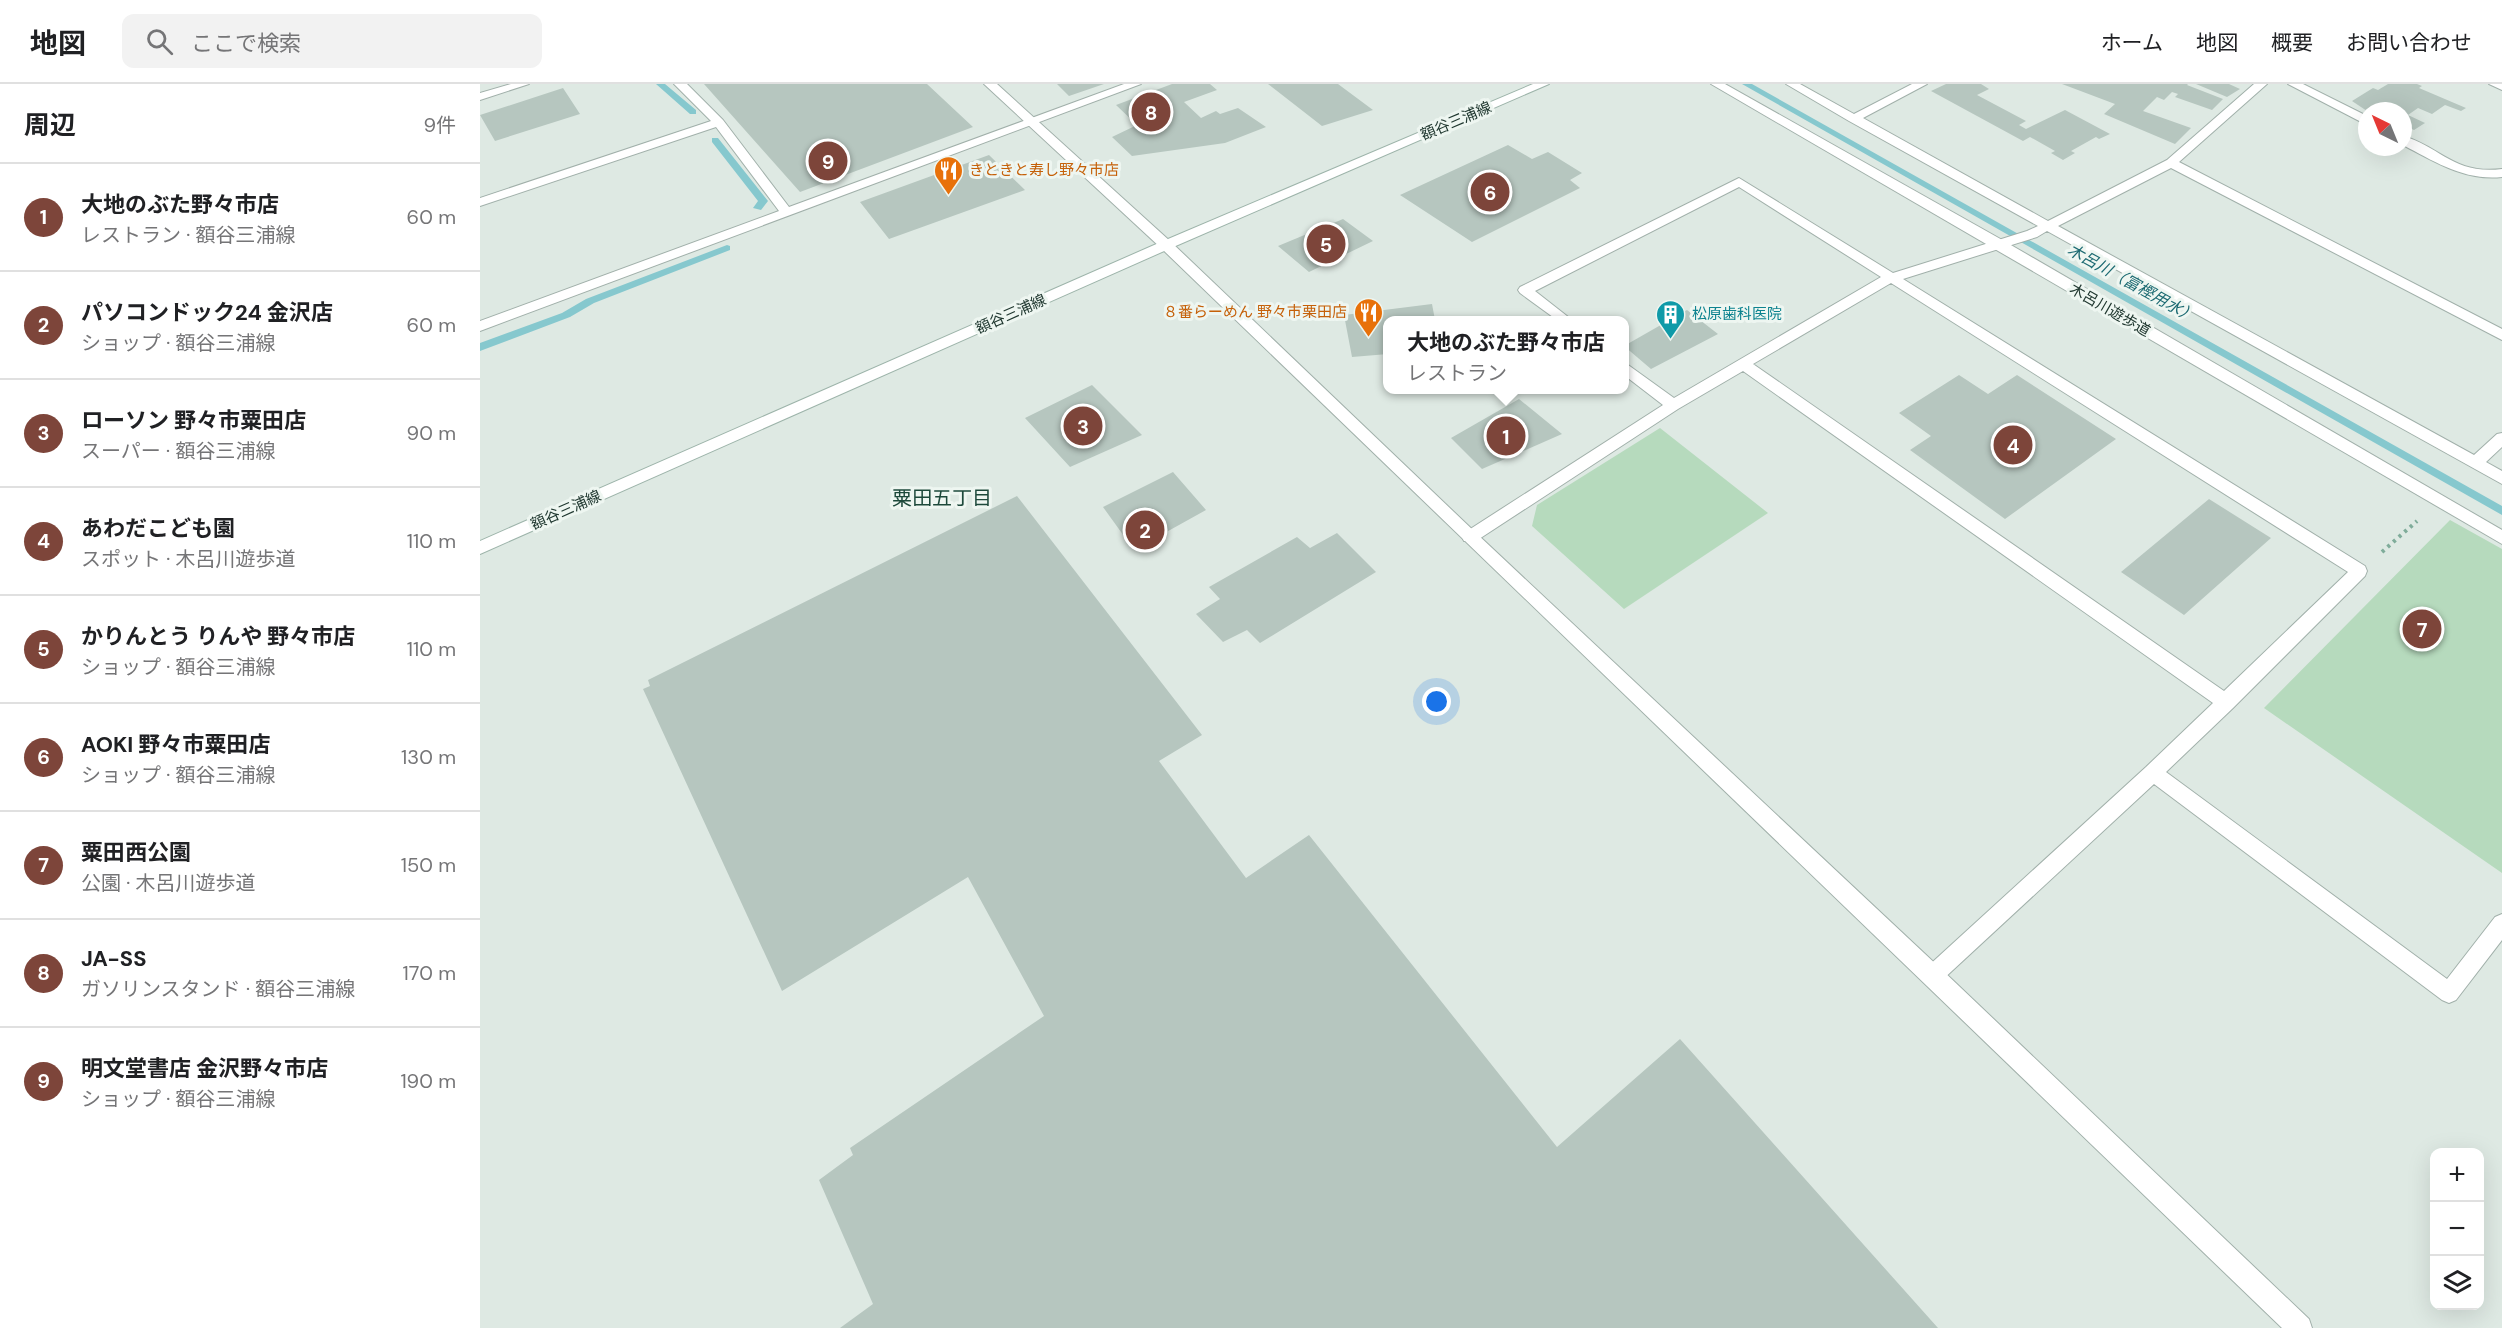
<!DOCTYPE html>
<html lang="ja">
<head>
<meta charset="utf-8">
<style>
	:root { --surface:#fff; --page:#f2f2f2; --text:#202124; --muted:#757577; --line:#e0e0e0; --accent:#7d453a }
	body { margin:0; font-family:"DM Sans","Noto Sans JP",sans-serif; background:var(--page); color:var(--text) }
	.controls { position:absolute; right:18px; bottom:18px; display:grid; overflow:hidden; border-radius:12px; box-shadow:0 6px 24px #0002 }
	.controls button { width:54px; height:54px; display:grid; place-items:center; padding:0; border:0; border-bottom:2px solid var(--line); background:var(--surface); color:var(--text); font:30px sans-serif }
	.compass { position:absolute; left:1878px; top:18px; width:54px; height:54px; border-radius:50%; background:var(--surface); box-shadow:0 6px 24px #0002; rotate:317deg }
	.you { position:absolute; left:957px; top:618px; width:21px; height:21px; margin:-15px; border:4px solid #fff; border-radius:50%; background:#1a73e8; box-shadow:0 0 0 9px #1a73e833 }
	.badge { display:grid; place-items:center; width:39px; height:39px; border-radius:50%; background:var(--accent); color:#fff; font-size:20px; font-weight:700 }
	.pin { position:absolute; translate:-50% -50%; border:3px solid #fff; box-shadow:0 2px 6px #0006 }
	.popup { position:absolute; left:903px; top:232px; width:246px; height:78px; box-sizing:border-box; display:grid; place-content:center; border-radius:12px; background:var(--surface); filter:drop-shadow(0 2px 4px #0005); font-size:20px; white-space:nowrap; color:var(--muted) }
	.popup b { font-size:22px; color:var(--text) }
	.popup::after { content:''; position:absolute; left:50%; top:100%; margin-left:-12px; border:12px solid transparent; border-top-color:var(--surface) }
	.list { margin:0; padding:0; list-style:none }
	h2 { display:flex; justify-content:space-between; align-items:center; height:78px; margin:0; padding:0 24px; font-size:26px }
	h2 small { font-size:20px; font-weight:400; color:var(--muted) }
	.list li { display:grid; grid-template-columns:39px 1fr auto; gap:18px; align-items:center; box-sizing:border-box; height:108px; padding:0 24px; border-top:2px solid var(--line) }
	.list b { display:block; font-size:22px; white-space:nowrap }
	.list p { margin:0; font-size:20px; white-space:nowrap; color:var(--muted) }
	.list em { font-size:20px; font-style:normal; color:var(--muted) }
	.icon { flex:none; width:33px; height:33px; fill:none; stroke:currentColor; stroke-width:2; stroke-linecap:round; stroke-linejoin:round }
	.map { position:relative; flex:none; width:2022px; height:1244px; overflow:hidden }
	header { display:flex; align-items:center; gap:36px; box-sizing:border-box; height:84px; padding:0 30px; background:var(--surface); border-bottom:2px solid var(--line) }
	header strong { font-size:28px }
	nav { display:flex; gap:33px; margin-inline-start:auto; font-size:21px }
	.search { width:420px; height:54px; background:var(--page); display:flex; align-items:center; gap:15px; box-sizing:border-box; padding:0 21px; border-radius:12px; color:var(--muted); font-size:22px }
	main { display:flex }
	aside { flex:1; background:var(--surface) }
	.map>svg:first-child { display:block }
	.green { fill:#b6dabd }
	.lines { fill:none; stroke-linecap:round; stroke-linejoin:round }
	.stream { fill:#86c8ce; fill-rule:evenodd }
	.building { fill:#b6c6bf }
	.pedestrian-casing { stroke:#a1b0aa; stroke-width:2 }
	.minor-casing { stroke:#a1b0aa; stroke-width:2 }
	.tertiary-casing { stroke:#a1b0aa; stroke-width:2 }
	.secondary-casing { stroke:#9db4aa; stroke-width:2 }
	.path { stroke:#7fac9a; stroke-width:4; stroke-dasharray:3 4.5; stroke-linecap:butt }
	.pedestrian { fill:#fff; fill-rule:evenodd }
	.minor { fill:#fff; fill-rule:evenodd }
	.tertiary { fill:#fff; fill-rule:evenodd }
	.secondary { fill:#fff; fill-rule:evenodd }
	.labels { text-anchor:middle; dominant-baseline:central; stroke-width:6; stroke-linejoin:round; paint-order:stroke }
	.far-street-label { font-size:15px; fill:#203830; stroke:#eef6f1 }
	.far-food-label { font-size:15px; fill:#c56008; stroke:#eef6f1; text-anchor:start }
	.far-culture-label { font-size:15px; fill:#0d838f; stroke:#eef6f1; text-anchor:start }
	.far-water-label { font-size:16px; font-style:italic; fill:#1c6a72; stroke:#eef6f1 }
	.neighbourhood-label { font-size:20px; fill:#1d493b; stroke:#eef6f1 }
</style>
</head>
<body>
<header>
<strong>地図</strong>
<div class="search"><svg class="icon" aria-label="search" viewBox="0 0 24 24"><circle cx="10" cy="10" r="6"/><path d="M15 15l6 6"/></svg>ここで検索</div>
<nav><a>ホーム</a><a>地図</a><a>概要</a><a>お問い合わせ</a></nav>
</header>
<main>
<aside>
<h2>周辺<small>9件</small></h2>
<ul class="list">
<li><span class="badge">1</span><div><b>大地のぶた野々市店</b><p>レストラン · 額谷三浦線</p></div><em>60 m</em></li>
<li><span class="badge">2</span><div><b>パソコンドック24 金沢店</b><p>ショップ · 額谷三浦線</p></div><em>60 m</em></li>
<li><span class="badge">3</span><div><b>ローソン 野々市粟田店</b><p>スーパー · 額谷三浦線</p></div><em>90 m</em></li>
<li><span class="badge">4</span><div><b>あわだこども園</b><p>スポット · 木呂川遊歩道</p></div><em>110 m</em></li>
<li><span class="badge">5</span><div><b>かりんとう りんや 野々市店</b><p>ショップ · 額谷三浦線</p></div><em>110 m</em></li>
<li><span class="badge">6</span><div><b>AOKI 野々市粟田店</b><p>ショップ · 額谷三浦線</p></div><em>130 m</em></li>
<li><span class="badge">7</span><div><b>粟田西公園</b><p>公園 · 木呂川遊歩道</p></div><em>150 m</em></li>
<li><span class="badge">8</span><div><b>JA-SS</b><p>ガソリンスタンド · 額谷三浦線</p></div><em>170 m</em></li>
<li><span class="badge">9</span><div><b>明文堂書店 金沢野々市店</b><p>ショップ · 額谷三浦線</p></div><em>190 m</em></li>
</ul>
</aside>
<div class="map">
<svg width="2022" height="1244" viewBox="0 0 2022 1244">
	<rect width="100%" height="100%" fill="#dee9e3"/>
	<path class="green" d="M1180 344 1288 429 1144 525 1052 442 1057 421Z
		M1970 436 2022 465V789L1784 624Z"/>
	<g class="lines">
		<path class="stream" d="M176 0H185L216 26V30H210Z
			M1262 0H1272L2022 422V431Z
			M232 54H238L288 117 281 126 273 124 278 117 232 58Z
			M247 161 250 162V166L114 219 90 233 0 267V259L82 229 106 215Z"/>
	</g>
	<path class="building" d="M224 0H447L493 43 320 108Z
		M577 0H624L589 12Z
		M692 0H730L737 6 704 18 721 34 736 27 740 30 758 24 786 43 745 59 652 72 632 53 657 41 636 21Z
		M788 0H858L893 26 842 42Z
		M1466 0H1501L1509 5 1497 11 1546 37 1539 41 1546 45 1585 26 1630 50 1619 55 1616 53 1591 67 1595 69 1583 76 1571 69 1575 67 1550 53 1543 57 1451 7Z
		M1582 0H1708L1707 1 1743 15 1732 26 1695 13 1698 10 1692 8 1684 16 1677 13 1663 27 1711 44 1695 60 1624 30 1635 20Z
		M1716 0H1749L1760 5 1747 13Z
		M1908 0H1937L1942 2 1939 4 1986 24 1981 27 1965 21 1952 30 1938 24 1928 31 1945 39 1934 46 1923 41V27H1887L1872 17 1893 4 1898 6Z
		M83 4 100 30 15 57 0 31Z
		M1028 61 1052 75 1068 68 1102 89 1090 96 1100 104 992 158 920 111Z
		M509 71 545 106 409 155 380 118Z
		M863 135 893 157 829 188 798 162Z
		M952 220 955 236H908V270L872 273 864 231Z
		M1207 226 1238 250 1171 285 1144 262Z
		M1479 291 1508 310 1537 291 1636 355 1525 435 1430 366 1451 352 1419 329Z
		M612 301 662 351 590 383 545 334Z
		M1039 315 1082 350 1002 385 971 354Z
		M693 388 726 426 654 466 623 423Z
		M537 412 722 651 679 677 766 794 829 751 1077 1063 1200 955 1458 1244H360L393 1220 339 1096 373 1071 370 1064 564 932 488 793 302 907 163 605 170 602 168 596Z
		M1729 415 1791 454 1704 531 1641 488Z
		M857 449 896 488 780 559 767 546 743 558 716 530 740 515 729 503 817 453 830 464Z"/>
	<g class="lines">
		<defs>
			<path id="pedestrian" d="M1231 0H1245L1524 157 2022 446V460Z"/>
			<path id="minor" d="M31 0H49L0 16V9Z
				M194 0H207L243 36 309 123 644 0H661L0 247V237L299 127 236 43 0 122V114L231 37Z
				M1306 0H1320L1374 30 1432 0H1447L1383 34 1568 137 1687 76 1774 0H1787L1699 78 2022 245V256L1691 84 1578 142 1994 371 2017 350 2022 349V363L2006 378 2022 387V400L1567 147 1557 153 1423 195 1885 482 1887 487 1885 492 1753 624 1686 688 1967 895 2015 833 2022 830V856L1976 916 1969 919 1962 916 1674 700 1460 898 1453 901 1446 898 1443 891 1446 884 1666 683 1733 619 1263 287 1198 325 996 457H984L982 453 984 449 1183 321 1144 291V278L1194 314 1401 193 1259 103 1055 207 1092 236H1077L1040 209 1038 206 1040 203 1259 94 1413 189 1547 147 1558 142 1369 37ZM1411 199 1868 488 1744 607 1273 280Z
				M1808 0H1823L1887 32V41Z
				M2009 0H2022V6Z
				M1923 52C1961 63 1974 91 2022 85V93C1985 97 1955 78 1923 61Z"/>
			<path id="tertiary" d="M504 0H517L691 158 996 449 1460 884 1829 1235 1832 1244H1802L681 164Z"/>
			<path id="secondary" d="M1053 0H1069L691 164 0 470V457L681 158Z"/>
		</defs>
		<use href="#pedestrian" class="pedestrian-casing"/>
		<use href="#minor" class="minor-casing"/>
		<use href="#tertiary" class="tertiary-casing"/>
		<use href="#secondary" class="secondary-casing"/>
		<path class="path" d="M1902 468 1937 437"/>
		<use href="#pedestrian" class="pedestrian"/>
		<use href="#minor" class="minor"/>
		<use href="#tertiary" class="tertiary"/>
		<use href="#secondary" class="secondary"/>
	</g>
	<defs>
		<symbol id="restaurant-pin" viewBox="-11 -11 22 30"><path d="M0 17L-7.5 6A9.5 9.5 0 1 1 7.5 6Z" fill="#e8710a" stroke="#eef6f1"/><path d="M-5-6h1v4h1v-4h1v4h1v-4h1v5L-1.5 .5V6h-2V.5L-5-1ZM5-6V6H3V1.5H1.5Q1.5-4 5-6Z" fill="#fff"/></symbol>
		<symbol id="building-pin" viewBox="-11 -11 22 30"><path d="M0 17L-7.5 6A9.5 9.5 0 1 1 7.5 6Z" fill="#0f9aa8" stroke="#eef6f1"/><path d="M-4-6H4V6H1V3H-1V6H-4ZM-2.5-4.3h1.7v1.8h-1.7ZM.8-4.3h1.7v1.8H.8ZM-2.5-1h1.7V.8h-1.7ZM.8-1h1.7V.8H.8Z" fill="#fff"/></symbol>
	</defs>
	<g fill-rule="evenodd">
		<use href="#restaurant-pin" x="452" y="70" width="33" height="45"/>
		<use href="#restaurant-pin" x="872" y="212" width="33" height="45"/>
		<use href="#building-pin" x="1174" y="214" width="33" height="45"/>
	</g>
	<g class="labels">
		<g class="far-street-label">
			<text transform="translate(976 37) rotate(-23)">額谷三浦線</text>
			<text transform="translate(1630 226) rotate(30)">木呂川遊歩道</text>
			<text transform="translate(531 230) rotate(-24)">額谷三浦線</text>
			<text transform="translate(86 426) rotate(-24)">額谷三浦線</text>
		</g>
		<g class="far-food-label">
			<text x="489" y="86">きときと寿し野々市店</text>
			<text x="867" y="228" text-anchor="end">８番らーめん 野々市栗田店</text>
		</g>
		<g class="far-culture-label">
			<text x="1212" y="230">松原歯科医院</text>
		</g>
		<g class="far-water-label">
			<text transform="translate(1652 199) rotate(29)">木呂川（富樫用水）</text>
		</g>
		<g class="neighbourhood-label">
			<text x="462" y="414">粟田五丁目</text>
		</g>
	</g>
</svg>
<div class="controls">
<button>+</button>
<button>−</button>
<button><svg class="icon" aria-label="layers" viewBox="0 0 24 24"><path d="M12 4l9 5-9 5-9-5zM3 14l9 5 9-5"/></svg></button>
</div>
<svg class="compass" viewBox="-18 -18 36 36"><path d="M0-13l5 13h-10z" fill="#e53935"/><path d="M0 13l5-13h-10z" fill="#757577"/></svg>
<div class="you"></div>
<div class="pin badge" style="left:1026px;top:352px">1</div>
<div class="popup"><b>大地のぶた野々市店</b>レストラン</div>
<div class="pin badge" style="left:665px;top:446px">2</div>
<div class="pin badge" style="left:603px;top:342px">3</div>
<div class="pin badge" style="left:1533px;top:361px">4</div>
<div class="pin badge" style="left:846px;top:160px">5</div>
<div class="pin badge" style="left:1010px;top:108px">6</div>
<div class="pin badge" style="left:1942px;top:545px">7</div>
<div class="pin badge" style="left:671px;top:28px">8</div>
<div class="pin badge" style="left:348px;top:77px">9</div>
</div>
</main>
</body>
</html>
